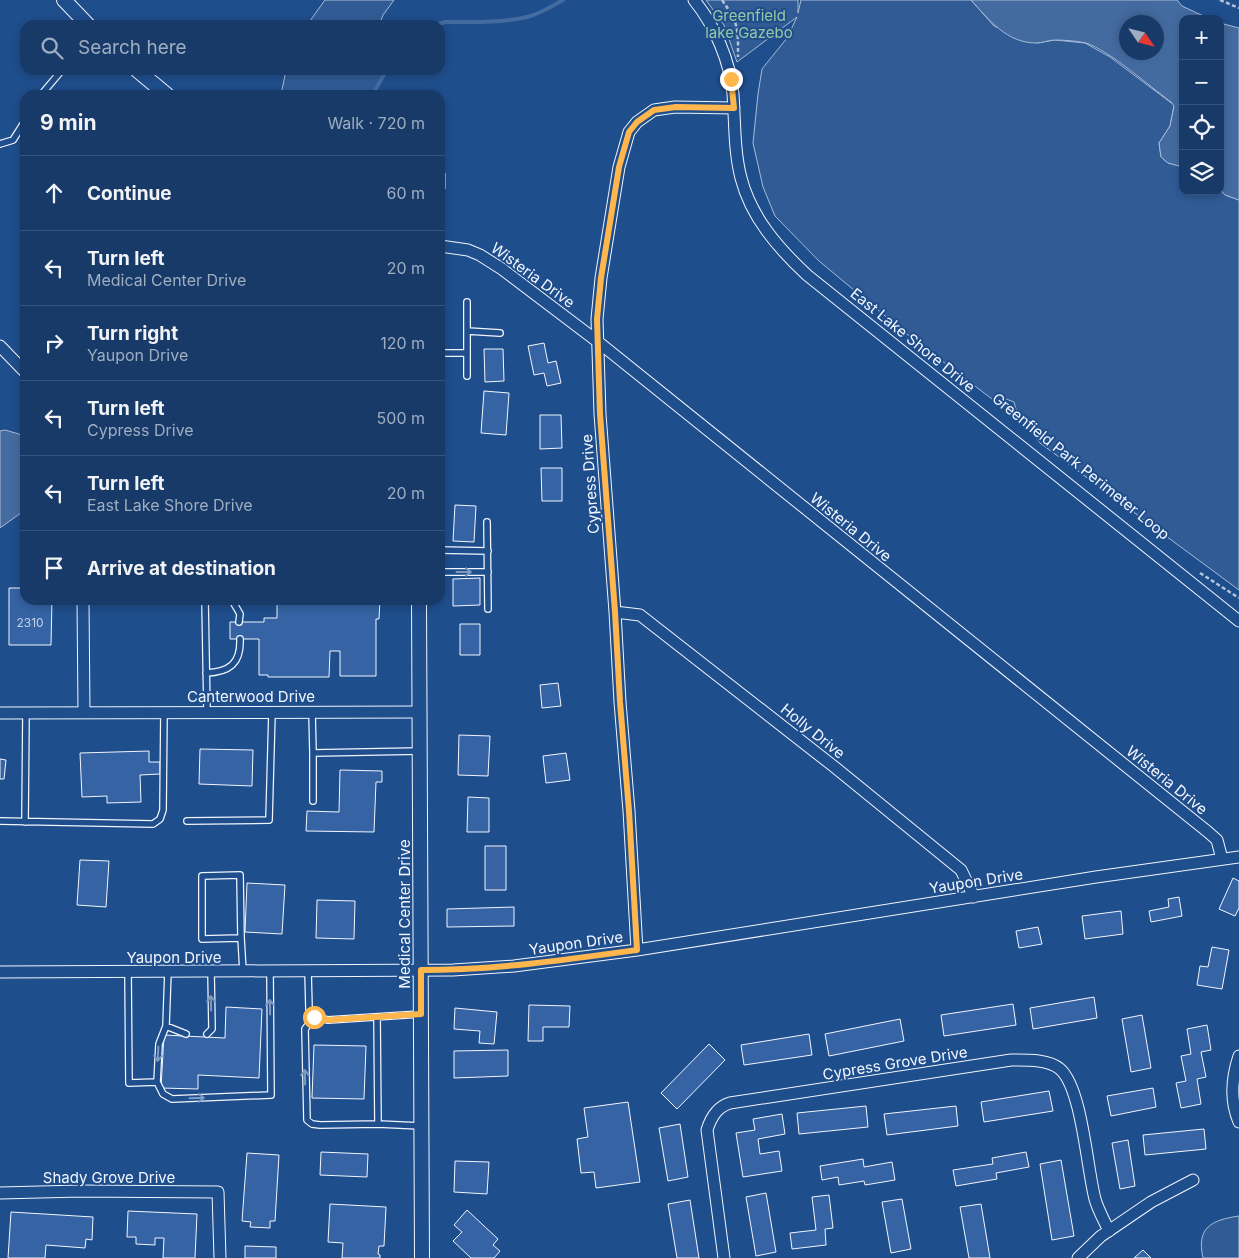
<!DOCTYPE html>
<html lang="en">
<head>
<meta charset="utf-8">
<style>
	:root { --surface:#173a69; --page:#244571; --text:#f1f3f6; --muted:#9eadc0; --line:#36547d }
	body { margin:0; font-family:Inter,sans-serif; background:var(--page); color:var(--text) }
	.controls { position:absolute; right:15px; top:15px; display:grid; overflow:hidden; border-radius:10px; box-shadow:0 2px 8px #0003 }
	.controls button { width:45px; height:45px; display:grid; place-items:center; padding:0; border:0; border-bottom:1px solid var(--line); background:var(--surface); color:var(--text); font:25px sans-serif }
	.compass { position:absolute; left:1119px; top:15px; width:45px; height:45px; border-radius:50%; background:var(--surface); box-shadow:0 2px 8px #0003; rotate:125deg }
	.stop { position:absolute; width:15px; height:15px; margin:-11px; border:4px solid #ffb74d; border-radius:50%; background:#fff }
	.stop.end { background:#ffb74d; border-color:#fff; box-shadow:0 1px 5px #0008 }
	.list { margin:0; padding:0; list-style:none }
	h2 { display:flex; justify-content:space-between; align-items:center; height:65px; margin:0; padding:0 20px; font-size:21px }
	h2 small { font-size:16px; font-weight:400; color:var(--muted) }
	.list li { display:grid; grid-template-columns:32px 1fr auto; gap:15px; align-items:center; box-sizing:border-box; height:75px; padding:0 20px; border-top:1px solid var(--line) }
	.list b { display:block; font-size:19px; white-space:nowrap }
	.list p { margin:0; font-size:16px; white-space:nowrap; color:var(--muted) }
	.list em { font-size:16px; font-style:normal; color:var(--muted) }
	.icon { flex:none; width:28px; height:28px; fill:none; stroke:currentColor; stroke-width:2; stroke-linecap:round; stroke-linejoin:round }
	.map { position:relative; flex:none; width:1239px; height:1258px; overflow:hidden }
	.search { position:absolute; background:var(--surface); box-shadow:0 2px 8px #0003; left:20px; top:20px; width:425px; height:55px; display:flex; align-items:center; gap:12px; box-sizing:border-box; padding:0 18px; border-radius:15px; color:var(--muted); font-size:19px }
	.panel { position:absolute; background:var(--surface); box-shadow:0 2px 8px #0003; left:20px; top:90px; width:425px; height:515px; border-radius:15px }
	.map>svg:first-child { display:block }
	.green { fill:#305b95; stroke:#a8bbd7 }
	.water { fill:#446ba0; stroke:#a8bbd7; fill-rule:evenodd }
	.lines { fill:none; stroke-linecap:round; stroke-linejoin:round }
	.stream { stroke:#446ba0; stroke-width:4 }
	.building { fill:#3563a3; stroke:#f2f6ff }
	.service-casing { stroke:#f2f6ff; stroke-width:8 }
	.minor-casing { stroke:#f2f6ff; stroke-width:13 }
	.tertiary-casing { stroke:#f2f6ff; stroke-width:16 }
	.path { stroke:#b3c4dc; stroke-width:2.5; stroke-dasharray:4 2.5; stroke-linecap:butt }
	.service { stroke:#1f4e8c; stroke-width:5.5 }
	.minor { stroke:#1f4e8c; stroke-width:11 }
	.tertiary { stroke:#1f4e8c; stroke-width:14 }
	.oneway { stroke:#7e9ac0 }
	.route { stroke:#ffb74d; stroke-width:6 }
	.labels { text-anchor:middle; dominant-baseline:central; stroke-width:4; stroke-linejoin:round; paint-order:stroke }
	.number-label { font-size:12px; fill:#c3d1e8 }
	.park-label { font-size:15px; fill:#97c8a6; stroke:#1f4e8c }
	.street-label { font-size:15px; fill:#f2f6ff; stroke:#1f4e8c }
</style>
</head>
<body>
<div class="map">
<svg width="1239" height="1258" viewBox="0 0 1239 1258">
	<rect width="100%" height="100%" fill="#1f4e8c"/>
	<path class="green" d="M325 0H394L383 15 379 25H307Z
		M706 0H798V13L801 0H971L994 26 1037 43 1055 40 1085 43 1110 57 1174 105 1170 126 1159 143 1161 157 1168 163 1183 167V191L1220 190 1225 195 1239 200V590L1040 443 1017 413 1014 402 1006 399H992L908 335 819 261 775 216 763 187 753 143 758 94 762 69 787 38 797 17 737 62 724 25Z
		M286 70H381L383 76 372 95H281Z
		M1239 1216V1258H1203C1196 1227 1212 1220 1239 1216Z"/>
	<path class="water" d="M971 0H1177L1182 6 1210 19H1183V167L1168 163 1161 157 1159 143 1170 126 1174 106 1171 102C1149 86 1110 51 1086 43 1077 41 1064 40 1055 40 1049 40 1042 43 1036 43 1007 43 989 20 971 0ZM1126 22H1156V52H1126Z
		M1220 23 1239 28V200L1225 195 1220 190Z
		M5 430 19 434 25 440V510L0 528V431Z"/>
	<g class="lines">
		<path class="stream" d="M436 25 445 22C472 22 500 23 527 17 540 14 552 6 563 0
			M372 95 387 70"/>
	</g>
	<path class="building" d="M440 173H445V189H440Z
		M544 343 548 363 556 361 561 383 547 386 544 373 534 375 528 346Z
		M484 349H503L504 381 485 382Z
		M484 391 509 393 506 435 481 433Z
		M540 415H561L562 448 540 449Z
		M541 468H562V501H542Z
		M455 505 476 506 474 542 453 541Z
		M480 578V605L453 606V579Z
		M9 588H25V600H52L51 645H9Z
		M277 600H380L379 619H376V676H340V651H330L329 677H268V675H259V639H230V622H264V618H277Z
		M460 624H480V655H460Z
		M558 683 561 706 542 708 540 685Z
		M459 735 490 736 488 776 458 775Z
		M200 749 253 750 252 786 199 784Z
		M149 751V762H160V774L140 775 141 802 107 803V796L82 797 80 753Z
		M566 753 570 780 546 783 543 756Z
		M0 759 6 760 4 779H0Z
		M340 770 382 771V782H376L374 832 306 831 307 811 339 812Z
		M468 797 489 798V832H467Z
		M485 846H506V890H485Z
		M80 860 109 861 106 907 77 905Z
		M1233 878 1239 881V908L1235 916 1219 909Z
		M247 883 285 885 282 934 245 932Z
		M1179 897 1182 916 1151 922 1149 911 1169 907 1168 899Z
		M317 900 355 901 354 939 316 938Z
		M514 907V926L447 927V909Z
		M1121 911 1123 934 1085 939 1082 916Z
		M1038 927 1042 944 1019 948 1016 931Z
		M1212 947 1229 950 1222 989 1197 985 1200 966 1208 967Z
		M1094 997 1097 1018 1033 1029 1030 1008Z
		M1013 1004 1016 1025 944 1036 941 1015Z
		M529 1005 570 1006 569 1027H543V1041H528Z
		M226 1007 262 1009 259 1078 198 1075V1089L161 1088 164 1035 225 1038Z
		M455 1008 497 1012 494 1044 479 1043 480 1031 454 1029Z
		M1142 1015 1151 1068 1131 1072 1122 1019Z
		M900 1019 904 1041 829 1056 825 1034Z
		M1207 1025 1211 1050 1201 1052 1206 1077 1197 1079 1201 1104 1181 1108 1176 1083 1186 1081 1181 1056 1191 1054 1187 1029Z
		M809 1034 812 1055 744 1065 741 1045Z
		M709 1044 725 1060 677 1109 661 1093Z
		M314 1045 366 1046 364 1099 312 1098Z
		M508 1050V1076L454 1078V1051Z
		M1153 1088 1156 1107 1111 1116 1107 1096Z
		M1049 1091 1053 1111 984 1122 981 1102Z
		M628 1102 640 1182 596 1188 594 1172 581 1173 577 1139 588 1137 584 1108Z
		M866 1106 868 1127 799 1134 797 1113Z
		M956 1106 958 1126 887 1135 884 1114Z
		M782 1114 785 1134 758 1139 760 1154 779 1151 782 1171 743 1177 736 1133 755 1130 753 1119Z
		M680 1124 688 1177 668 1181 659 1128Z
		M1204 1129 1206 1149 1145 1155 1143 1135Z
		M1128 1140 1135 1186 1120 1189 1112 1143Z
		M321 1152 368 1154 367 1177 320 1175Z
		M1026 1152 1029 1167 996 1173 997 1179 956 1186 953 1170 993 1164 992 1158Z
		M247 1153 279 1155 275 1221H270V1228L250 1227 251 1222 242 1221Z
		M863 1159 864 1167 892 1162 895 1180 865 1185 864 1181 839 1185 838 1177 822 1180 820 1166Z
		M1061 1160 1074 1236 1052 1240 1040 1164Z
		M455 1161 489 1162 487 1194 454 1192Z
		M766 1193 776 1252 756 1256 746 1197Z
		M829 1195 833 1228 825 1229 826 1245 792 1249 790 1233 816 1230 812 1197Z
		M902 1199 911 1249 891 1253 882 1202Z
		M690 1200 699 1258H677L668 1204Z
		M330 1204 386 1207 384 1246H379L378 1254 380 1255V1258H342L343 1243 328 1242Z
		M981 1204 990 1258H969L960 1207Z
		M467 1210 498 1239 493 1245 500 1251 494 1258H471L453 1241 462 1232 454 1225Z
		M128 1211 197 1214 195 1258H163L164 1238H155V1245L136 1244V1237H127Z
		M11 1212 93 1217 92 1240 86 1239 85 1248 46 1245 45 1258H8Z
		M245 1246 276 1247V1258H245Z
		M1143 1250 1151 1258H1134Z"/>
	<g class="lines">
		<defs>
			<path id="service" d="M41 95 62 70
				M0 144 13 140 25 121
				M467 302V331
				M440 353H467V331L500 333
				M467 353V376
				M487 522 488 609
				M440 550 488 551
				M440 572H488
				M205 600 207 711
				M227 600H232L240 614 239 622
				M206 673C229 672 241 664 240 639
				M312 712 313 753 420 751
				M313 753V801
				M0 821 153 824 160 819 163 810 164 711
				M187 821 269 820 272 712
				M25 822 26 712
				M241 938 202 939V876L240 875 241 938 243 971
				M168 971 166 1026 159 1044 157 1082 163 1094 172 1099 271 1095 270 971
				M308 971 309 1009 314 1017 328 1020 421 1014
				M128 972 129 1083 157 1082
				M314 1017 305 1029 307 1120 312 1124 320 1125 378 1124
				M377 1017 378 1124 421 1126
				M166 1026 186 1034
				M207 1034 212 1029 211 971"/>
			<path id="minor" d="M694 0C715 26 730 61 733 94 735 122 734 151 741 178 751 217 778 248 807 275L1239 621
				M440 246 468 250 480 255 502 269 597 341 1208 832 1217 840 1222 859
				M0 346 25 372
				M83 600 84 712
				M615 612 640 615 832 765 961 870 974 897
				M0 713 419 712
				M637 950 629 811 620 702 615 612 600 414 597 319 601 278 619 167 629 132 637 122 654 110 675 107 734 108
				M0 972 453 970 514 966 637 950 1096 877 1239 857
				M1239 1056C1232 1077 1230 1101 1239 1122
				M0 1193 80 1191 218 1192 220 1258
				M724 1258 707 1130C711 1117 717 1107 730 1103L1011 1060C1026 1060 1048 1059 1060 1069 1082 1088 1087 1169 1095 1199 1098 1210 1104 1220 1109 1231
				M1078 1258 1101 1236 1151 1202 1193 1180"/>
			<path id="tertiary" d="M64 0 88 25
				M137 70 167 95
				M419 600 422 1258"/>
		</defs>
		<use href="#service" class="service-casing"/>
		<use href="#minor" class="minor-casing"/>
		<use href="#tertiary" class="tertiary-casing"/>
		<path class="path" d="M722 0C739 24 738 28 738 57
			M1220 0 1239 8
			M1200 573 1239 598"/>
		<use href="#service" class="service"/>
		<use href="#minor" class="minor"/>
		<use href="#tertiary" class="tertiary"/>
	</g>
	<defs><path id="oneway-shaft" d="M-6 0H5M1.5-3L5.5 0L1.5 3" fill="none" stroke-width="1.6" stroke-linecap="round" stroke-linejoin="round" transform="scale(1.25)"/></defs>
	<g class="oneway">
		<use href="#oneway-shaft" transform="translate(464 572)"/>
		<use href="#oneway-shaft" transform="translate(211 1003) rotate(-91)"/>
		<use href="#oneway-shaft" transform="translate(270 1007) rotate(-91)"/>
		<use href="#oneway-shaft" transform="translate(158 1054) rotate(93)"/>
		<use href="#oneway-shaft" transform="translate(305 1077) rotate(-91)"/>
		<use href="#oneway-shaft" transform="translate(197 1098) rotate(-2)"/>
	</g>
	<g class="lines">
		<path class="route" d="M314 1017 328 1020 421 1014V970C494 970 565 960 637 950L629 811 620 702 615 612 600 414 597 319 601 278 619 167 629 132 637 122 654 110 676 107 734 108 731 79"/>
	</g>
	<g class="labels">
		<g class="number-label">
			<text x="30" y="622">2310</text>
		</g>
		<g class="park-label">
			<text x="749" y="15">Greenfield<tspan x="749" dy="17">lake Gazebo</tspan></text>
		</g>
		<g class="street-label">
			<text transform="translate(533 275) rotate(36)">Wisteria Drive</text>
			<text transform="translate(913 340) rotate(39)">East Lake Shore Drive</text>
			<text transform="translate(1081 466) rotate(39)">Greenfield Park Perimeter Loop</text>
			<text transform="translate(590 484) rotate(-94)">Cypress Drive</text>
			<text transform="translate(851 527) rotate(39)">Wisteria Drive</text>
			<text x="251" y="696">Canterwood Drive</text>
			<text transform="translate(813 731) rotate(39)">Holly Drive</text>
			<text transform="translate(1167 780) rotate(39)">Wisteria Drive</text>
			<text transform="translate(976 881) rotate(-9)">Yaupon Drive</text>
			<text transform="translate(404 914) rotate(-90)">Medical Center Drive</text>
			<text transform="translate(576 943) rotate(-8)">Yaupon Drive</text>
			<text x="174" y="957">Yaupon Drive</text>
			<text transform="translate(895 1063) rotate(-9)">Cypress Grove Drive</text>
			<text x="109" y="1177">Shady Grove Drive</text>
		</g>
	</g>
</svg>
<div class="controls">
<button>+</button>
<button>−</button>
<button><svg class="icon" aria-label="locate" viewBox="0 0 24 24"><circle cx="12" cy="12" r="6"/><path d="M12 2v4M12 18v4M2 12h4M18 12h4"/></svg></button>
<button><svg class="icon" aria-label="layers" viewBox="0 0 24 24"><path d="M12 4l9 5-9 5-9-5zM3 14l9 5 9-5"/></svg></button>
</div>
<svg class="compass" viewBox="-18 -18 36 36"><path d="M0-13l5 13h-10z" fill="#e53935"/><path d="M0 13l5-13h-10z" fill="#9eadc0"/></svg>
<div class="stop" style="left:314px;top:1017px"></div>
<div class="stop end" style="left:731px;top:79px"></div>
<div class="search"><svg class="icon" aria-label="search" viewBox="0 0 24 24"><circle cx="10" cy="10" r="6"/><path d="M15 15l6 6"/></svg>Search here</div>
<section class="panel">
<h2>9 min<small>Walk · 720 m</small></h2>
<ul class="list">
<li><svg class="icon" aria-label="ahead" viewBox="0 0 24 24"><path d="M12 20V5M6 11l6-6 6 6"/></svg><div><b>Continue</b></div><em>60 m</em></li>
<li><svg class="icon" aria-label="left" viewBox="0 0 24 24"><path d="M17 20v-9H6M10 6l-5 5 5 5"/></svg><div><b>Turn left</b><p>Medical Center Drive</p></div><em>20 m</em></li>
<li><svg class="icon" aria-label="right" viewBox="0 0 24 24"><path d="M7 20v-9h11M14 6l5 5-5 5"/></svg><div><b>Turn right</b><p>Yaupon Drive</p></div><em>120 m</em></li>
<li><svg class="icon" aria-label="left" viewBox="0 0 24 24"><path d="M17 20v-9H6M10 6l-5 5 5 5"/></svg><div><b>Turn left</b><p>Cypress Drive</p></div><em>500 m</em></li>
<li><svg class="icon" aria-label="left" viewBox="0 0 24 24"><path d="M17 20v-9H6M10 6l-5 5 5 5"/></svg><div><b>Turn left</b><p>East Lake Shore Drive</p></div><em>20 m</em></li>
<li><svg class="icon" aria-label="arrive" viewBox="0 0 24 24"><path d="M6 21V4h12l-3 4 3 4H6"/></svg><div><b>Arrive at destination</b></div></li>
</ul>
</section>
</div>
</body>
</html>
